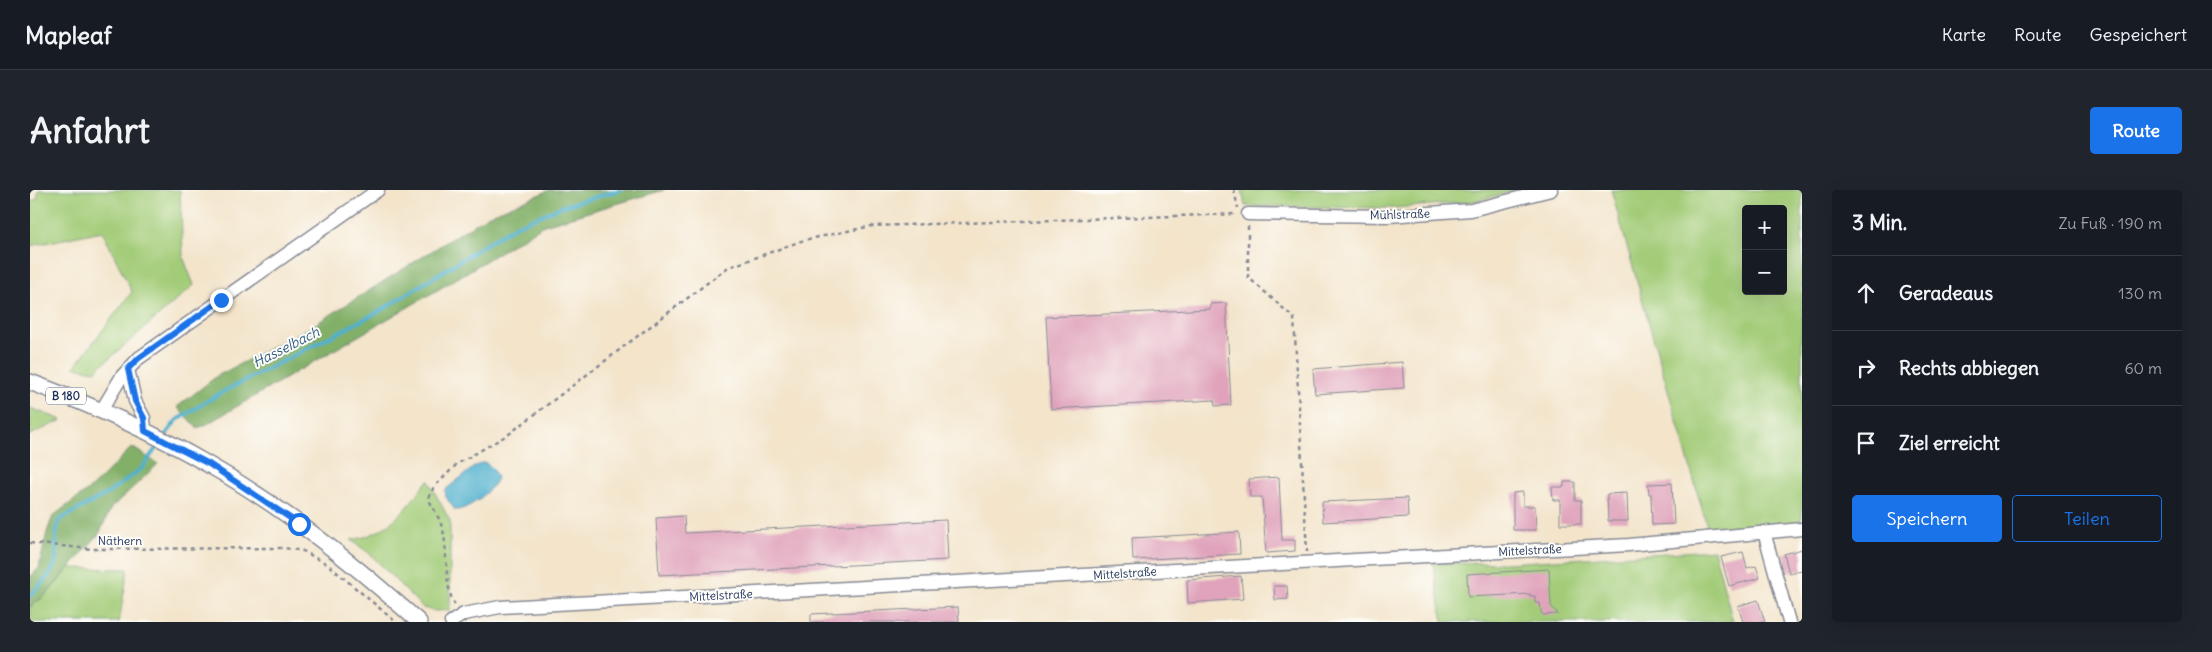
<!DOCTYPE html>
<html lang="de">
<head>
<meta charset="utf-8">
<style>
	:root { --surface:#171b24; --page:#20242c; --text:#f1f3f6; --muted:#9ea1a6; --line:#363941; --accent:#1a73e8 }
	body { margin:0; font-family:Delius,sans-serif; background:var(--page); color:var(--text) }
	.controls { position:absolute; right:15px; top:15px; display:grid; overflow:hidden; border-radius:5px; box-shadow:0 5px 20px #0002 }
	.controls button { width:45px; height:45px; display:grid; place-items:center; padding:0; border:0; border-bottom:1px solid var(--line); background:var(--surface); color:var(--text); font:25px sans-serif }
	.stop { position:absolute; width:15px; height:15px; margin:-11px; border:4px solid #1a73e8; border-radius:50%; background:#fff }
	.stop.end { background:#1a73e8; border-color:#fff; box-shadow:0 1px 5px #0008 }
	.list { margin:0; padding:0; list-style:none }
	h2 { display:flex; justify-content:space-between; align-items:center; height:65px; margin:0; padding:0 20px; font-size:21px }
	h2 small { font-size:16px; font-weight:400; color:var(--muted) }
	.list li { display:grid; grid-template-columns:32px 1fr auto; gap:15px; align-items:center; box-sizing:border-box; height:75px; padding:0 20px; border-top:1px solid var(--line) }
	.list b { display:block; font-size:19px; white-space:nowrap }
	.list em { font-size:16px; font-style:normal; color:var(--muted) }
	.actions { display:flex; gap:10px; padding:15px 20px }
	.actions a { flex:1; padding:11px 0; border:1px solid var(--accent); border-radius:5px; text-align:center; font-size:18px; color:var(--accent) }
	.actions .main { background:var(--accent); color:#fff }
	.icon { flex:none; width:28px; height:28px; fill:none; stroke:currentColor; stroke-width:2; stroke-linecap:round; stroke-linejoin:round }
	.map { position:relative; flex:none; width:1772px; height:432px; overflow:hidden; border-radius:5px }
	header { display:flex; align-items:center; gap:30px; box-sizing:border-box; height:70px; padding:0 25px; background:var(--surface); border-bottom:1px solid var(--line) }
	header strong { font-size:24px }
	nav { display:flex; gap:28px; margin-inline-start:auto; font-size:18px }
	.intro { display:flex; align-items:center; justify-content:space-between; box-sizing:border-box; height:120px; padding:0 30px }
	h1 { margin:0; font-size:35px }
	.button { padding:12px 22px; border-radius:5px; background:var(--accent); color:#fff; font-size:18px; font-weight:700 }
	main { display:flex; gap:30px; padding:0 30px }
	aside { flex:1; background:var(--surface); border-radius:5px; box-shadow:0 5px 20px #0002 }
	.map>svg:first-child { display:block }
	.green { fill:#a3cc78; stroke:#5f7e6b; fill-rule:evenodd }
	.forest { fill:#82b068; stroke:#4e7063 }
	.water { fill:#4fb0ce; stroke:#357096 }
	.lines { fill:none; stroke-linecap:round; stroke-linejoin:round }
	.stream { stroke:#4fb0ce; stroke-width:4 }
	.building { fill:#e0a3bb }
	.minor-casing { stroke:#878a94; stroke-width:15 }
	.major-casing { stroke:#878a94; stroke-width:18 }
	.path { stroke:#878a94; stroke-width:2.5; stroke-dasharray:4 4; stroke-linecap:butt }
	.minor { stroke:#fff; stroke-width:12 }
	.major { stroke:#fff; stroke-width:15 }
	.route { stroke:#1a73e8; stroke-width:6 }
	.labels { text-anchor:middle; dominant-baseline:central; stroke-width:4; stroke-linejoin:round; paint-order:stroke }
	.shield { fill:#fdfcf7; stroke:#5f6c8c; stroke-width:1 }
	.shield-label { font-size:11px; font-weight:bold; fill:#1b2f5e }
	.street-label { font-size:12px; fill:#1b2f5e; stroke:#fdfcf7 }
	.water-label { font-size:14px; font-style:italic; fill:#2d5c85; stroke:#fdfcf7 }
</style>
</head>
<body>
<header>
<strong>Mapleaf</strong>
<nav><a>Karte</a><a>Route</a><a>Gespeichert</a></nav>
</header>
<div class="intro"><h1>Anfahrt</h1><a class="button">Route</a></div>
<main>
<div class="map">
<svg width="1772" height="432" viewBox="0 0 1772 432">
	<rect width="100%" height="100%" fill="#fdfcf7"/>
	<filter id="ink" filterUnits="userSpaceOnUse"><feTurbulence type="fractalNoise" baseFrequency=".02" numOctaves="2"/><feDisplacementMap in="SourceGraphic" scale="10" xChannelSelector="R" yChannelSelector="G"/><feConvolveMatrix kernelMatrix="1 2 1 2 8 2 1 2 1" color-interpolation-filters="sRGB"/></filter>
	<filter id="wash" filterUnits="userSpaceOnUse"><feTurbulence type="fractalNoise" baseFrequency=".0096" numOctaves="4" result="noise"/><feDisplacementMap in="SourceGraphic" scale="20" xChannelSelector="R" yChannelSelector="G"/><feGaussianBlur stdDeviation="1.12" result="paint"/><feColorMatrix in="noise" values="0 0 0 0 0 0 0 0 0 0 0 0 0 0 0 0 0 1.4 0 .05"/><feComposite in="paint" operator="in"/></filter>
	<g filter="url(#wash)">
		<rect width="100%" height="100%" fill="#f3e4ca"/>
		<path class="green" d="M8 0H150L153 67 164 95 65 181 44 177 102 102 72 41 0 56V13L8 8Z
			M1212 0H1490L1440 12 1363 18 1215 16Z
			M1581 0H1772V331L1678 340ZM1716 19H1753V101H1716Z
			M0 218 32 230 0 245Z
			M398 290 420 331V420L405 421 393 418 339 363 321 350C359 344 376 319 398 290Z
			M1684 360 1703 432H1413L1403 373H1477Z
			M40 378 98 379 89 432H0V417L17 404Z"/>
		<path class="forest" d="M520 0H634L514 35 411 98 175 235 167 238 147 217 187 186 281 137 459 25Z
			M102 257 128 274 81 318 69 344 17 404 0 417V387L9 378 17 342 23 326 62 297Z"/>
		<path class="water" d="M451 273H456L463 279 467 288C463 300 438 321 425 320L416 307 415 300 444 277Z"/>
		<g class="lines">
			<path class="stream" d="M134 247 147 230 187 205 350 121 485 36 533 16 590 0
				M0 406C8 397 24 383 26 370 27 357 24 344 29 330L80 302 111 279 130 253"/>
		</g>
		<g id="blocks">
			<path class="building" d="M1196 113 1201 215 1185 216 1184 210 1021 219 1016 127 1180 119V114Z
				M1372 172 1374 198 1285 204 1283 179Z
				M1249 287 1252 350H1265V361L1236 363 1232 307H1220L1219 289Z
				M1534 292H1545V310H1551V334H1530V310H1523L1522 297H1534Z
				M1642 293 1644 334 1622 335 1621 304H1619L1618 294Z
				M1493 302V316H1505L1506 340H1483V303Z
				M1597 303 1598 331H1578L1577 304Z
				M1377 308 1378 327 1293 332 1292 312Z
				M654 326 655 343 916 330 918 370 629 385 626 328Z
				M1209 342 1210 364 1103 370 1102 348Z
				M1772 359V380L1759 383 1754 364Z
				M1713 362 1717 378 1726 376 1730 388 1699 396 1691 367Z
				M1519 379 1521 416 1528 424 1513 425 1511 422 1510 413H1505V406H1500V404L1438 407 1437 384Z
				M1211 386 1213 409 1158 413 1157 390Z
				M1244 396H1257L1258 409 1245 410Z
				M1728 410 1735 432H1713L1708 416Z
				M928 417 929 432H781V424Z"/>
		</g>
	</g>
	<g filter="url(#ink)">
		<use href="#blocks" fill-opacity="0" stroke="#878a94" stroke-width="1"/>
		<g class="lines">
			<defs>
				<path id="minor" d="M1218 24 1358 26 1441 20 1521 0
					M98 179 105 211 114 228 115 241
					M71 221 92 186 109 168 348 0
					M1734 342 1759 432
					M421 432 434 424 470 417 1599 355 1772 339"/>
				<path id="major" d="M0 192C61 215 123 242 179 275 255 318 324 374 389 432"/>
			</defs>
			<use href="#minor" class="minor-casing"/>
			<use href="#major" class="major-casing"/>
			<path class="path" d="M1204 0 1208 18
				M1218 36V87L1264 128 1277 362
				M0 353 62 359 254 358 273 361 297 374 366 432
				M425 415C414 399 418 361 413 340 410 329 403 318 398 308L404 297 427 274 479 244 697 78 774 50 842 36 1207 24"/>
			<use href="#minor" class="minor"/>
			<use href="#major" class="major"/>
		</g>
	</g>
	<g class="lines" filter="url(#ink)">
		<path class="route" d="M191 110 109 168 98 179 105 211 114 228 115 241 179 274 269 334"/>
	</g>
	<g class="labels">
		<rect class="shield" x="16" y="197.5" width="40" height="17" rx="4"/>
		<g class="shield-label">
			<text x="36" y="206">B 180</text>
		</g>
		<g class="street-label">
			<text transform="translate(1370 24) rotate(-2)">Mühlstraße</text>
			<text x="90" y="350">Näthern</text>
			<text transform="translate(1500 360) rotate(-3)">Mittelstraße</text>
			<text transform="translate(1095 383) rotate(-4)">Mittelstraße</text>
			<text transform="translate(691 405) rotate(-3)">Mittelstraße</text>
		</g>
		<g class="water-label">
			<text transform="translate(256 157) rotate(-27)">Hasselbach</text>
		</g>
	</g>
</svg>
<div class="controls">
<button>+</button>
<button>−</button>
</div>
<div class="stop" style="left:269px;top:334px"></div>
<div class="stop end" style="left:191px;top:110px"></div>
</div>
<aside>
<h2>3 Min.<small>Zu Fuß · 190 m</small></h2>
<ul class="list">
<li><svg class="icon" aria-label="ahead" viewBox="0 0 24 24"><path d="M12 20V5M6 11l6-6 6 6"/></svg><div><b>Geradeaus</b></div><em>130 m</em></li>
<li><svg class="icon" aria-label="right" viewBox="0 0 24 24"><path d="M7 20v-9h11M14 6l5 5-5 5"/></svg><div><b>Rechts abbiegen</b></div><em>60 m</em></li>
<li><svg class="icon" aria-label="arrive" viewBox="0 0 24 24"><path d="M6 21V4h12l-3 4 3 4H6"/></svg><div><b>Ziel erreicht</b></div></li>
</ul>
<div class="actions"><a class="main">Speichern</a><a>Teilen</a></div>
</aside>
</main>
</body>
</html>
